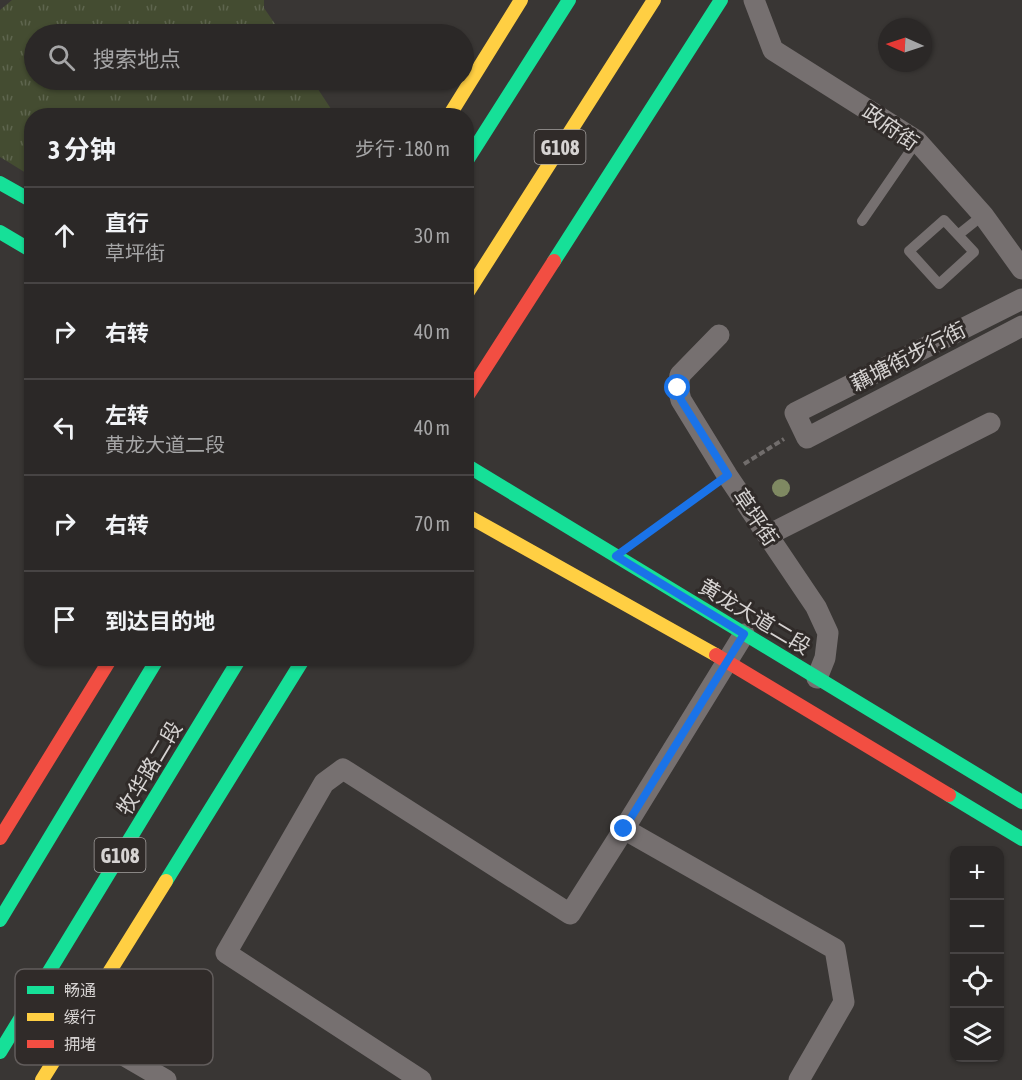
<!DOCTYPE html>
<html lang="zh">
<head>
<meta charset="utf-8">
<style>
	:root { --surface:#2b2827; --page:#373433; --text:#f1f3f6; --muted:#a6a6a7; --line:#474444 }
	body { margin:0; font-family:"Asap Condensed","Noto Sans SC",sans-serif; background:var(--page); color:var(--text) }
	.controls { position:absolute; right:18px; bottom:18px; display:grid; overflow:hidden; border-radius:12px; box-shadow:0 2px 4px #0004 }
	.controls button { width:54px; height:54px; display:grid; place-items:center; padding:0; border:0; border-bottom:2px solid var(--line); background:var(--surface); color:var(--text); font:30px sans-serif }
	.compass { position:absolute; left:878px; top:18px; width:54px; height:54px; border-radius:50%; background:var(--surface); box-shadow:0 2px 4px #0004; rotate:273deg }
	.stop { position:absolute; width:18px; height:18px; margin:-14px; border:4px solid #1a73e8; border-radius:50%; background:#fff }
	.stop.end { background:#1a73e8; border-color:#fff; box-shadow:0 2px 6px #0008 }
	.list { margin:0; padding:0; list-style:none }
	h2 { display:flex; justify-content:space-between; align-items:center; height:78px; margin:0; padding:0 24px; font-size:26px }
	h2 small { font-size:20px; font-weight:400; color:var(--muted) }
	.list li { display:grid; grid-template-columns:39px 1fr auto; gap:18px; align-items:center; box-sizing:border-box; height:96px; padding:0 24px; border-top:2px solid var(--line) }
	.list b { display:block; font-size:22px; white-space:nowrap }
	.list p { margin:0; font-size:20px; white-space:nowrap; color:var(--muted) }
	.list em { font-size:20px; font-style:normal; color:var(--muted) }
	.icon { flex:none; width:33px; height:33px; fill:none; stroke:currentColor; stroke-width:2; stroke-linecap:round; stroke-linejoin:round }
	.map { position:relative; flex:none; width:1022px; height:1080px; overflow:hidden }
	.search { position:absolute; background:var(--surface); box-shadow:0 2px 4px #0004; left:24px; top:24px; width:450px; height:66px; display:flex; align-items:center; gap:15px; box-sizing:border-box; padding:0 21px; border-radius:33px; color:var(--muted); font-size:22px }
	.panel { position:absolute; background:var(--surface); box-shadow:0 2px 4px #0004; left:24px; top:108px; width:450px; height:558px; border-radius:24px }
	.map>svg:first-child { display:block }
	.park { fill:url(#park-tufts) }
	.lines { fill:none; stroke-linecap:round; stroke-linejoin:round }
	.path { stroke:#716d6c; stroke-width:4; stroke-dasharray:6 3; stroke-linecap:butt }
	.lane { stroke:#767070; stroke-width:10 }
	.street { stroke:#767070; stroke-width:21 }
	.fast { stroke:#16e098; stroke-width:14 }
	.slow { stroke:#ffcf43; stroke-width:14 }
	.jam { stroke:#f24e42; stroke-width:14 }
	.tree { fill:#7f8962 }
	.route { stroke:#1a73e8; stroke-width:8 }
	.labels { text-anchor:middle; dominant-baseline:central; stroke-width:6; stroke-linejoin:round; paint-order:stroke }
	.shield { fill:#302b29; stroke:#a4a19f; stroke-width:1.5 }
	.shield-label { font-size:20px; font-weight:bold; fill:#d6d3d2 }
	.street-label { font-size:21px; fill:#d6d3d2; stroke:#302b29 }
	.key { fill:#302b29; stroke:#625d5c; stroke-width:1.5 }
	.key-label { font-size:16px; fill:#d6d3d2 }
</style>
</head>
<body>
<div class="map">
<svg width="1022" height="1080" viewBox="0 0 1022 1080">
	<defs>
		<pattern id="park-tufts" width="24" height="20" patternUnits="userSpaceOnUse" patternTransform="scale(1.5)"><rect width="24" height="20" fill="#444c31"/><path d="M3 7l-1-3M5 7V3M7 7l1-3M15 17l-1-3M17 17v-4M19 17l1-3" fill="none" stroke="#5e654e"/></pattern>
	</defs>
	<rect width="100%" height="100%" fill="#393634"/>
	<path class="park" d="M12 0H264V8L282 34H34V80H312L335 115 32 116 31 176 0 157V10Z"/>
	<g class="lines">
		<path class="path" d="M744 464 784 439
			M639 539 711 487"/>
		<path class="lane" d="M944 220 974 252 939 284 909 251Z
			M862 221 917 141
			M958 235 983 215"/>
		<path class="street" d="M754 0 773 50 917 141 983 215 1022 269
			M1022 299 795 413 807 438 1022 326
			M719 335 680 375 678 388 681 400 727 475 816 607 828 633 825 658 817 678
			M768 535 990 423
			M624 829 744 634
			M75 1027 166 1080
			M421 1080 226 953 324 783 343 769 570 914 624 829 835 949 844 1002 799 1080"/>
		<path class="fast" d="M466 162 569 0
			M0 183 32 201
			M0 232 32 251
			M554 261 721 0
			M466 465 1022 802
			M949 795 1022 839
			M166 881 304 658
			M0 920 158 658
			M0 1052 240 658"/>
		<path class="slow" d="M449 116 521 0
			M466 295 654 0
			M466 515 716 655
			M42 1080 166 881"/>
		<path class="jam" d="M466 398 554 261
			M716 655 949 795
			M0 838 111 658"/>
	</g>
	<circle class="tree" cx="781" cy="488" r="9"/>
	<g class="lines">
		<path class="route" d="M624 829 744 634 616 556 728 475 681 400 678 388"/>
	</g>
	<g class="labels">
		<g class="shield">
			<rect x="534.5" y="130" width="51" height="34" rx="4.5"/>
			<rect x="94.5" y="838" width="51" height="34" rx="4.5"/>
		</g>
		<g class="shield-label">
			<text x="560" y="147">G108</text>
			<text x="120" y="855">G108</text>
		</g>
		<g class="street-label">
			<text transform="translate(891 127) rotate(35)">政府街</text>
			<text transform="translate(908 356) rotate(-27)">藕塘街步行街</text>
			<text transform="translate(756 517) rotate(56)">草坪街</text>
			<text transform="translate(755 616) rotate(31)">黄龙大道二段</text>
			<text transform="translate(149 768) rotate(-59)">牧华路二段</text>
		</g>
	</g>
	<rect x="15" y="969" width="198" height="96" rx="9" class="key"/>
	<rect x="27" y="986" width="27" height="8" fill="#16e098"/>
	<rect x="27" y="1013" width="27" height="8" fill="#ffcf43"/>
	<rect x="27" y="1040" width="27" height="8" fill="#f24e42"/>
	<g class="key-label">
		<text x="64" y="996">畅通</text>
		<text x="64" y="1023">缓行</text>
		<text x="64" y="1050">拥堵</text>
	</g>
</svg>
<div class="controls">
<button>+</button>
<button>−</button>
<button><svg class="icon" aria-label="locate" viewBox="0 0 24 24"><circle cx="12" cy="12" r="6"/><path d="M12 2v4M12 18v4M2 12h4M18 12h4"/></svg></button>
<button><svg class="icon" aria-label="layers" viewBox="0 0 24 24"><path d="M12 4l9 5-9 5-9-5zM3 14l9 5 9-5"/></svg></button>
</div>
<svg class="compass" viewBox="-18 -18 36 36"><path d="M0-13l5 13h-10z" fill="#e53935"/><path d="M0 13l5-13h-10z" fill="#a6a6a7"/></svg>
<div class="stop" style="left:678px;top:388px"></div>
<div class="stop end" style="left:624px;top:829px"></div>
<div class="search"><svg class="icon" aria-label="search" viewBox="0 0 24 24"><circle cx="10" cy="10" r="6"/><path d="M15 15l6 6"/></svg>搜索地点</div>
<section class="panel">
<h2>3 分钟<small>步行 · 180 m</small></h2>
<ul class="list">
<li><svg class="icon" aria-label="ahead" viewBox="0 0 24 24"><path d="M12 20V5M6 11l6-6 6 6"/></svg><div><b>直行</b><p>草坪街</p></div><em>30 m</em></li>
<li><svg class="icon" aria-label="right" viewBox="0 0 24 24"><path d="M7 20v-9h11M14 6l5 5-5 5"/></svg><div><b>右转</b></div><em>40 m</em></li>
<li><svg class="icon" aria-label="left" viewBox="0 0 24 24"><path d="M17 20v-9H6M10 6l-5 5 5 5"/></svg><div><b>左转</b><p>黄龙大道二段</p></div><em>40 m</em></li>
<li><svg class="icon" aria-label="right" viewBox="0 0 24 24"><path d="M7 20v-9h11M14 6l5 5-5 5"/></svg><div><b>右转</b></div><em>70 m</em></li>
<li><svg class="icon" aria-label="arrive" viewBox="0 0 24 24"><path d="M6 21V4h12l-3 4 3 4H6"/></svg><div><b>到达目的地</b></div></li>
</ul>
</section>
</div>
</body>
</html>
